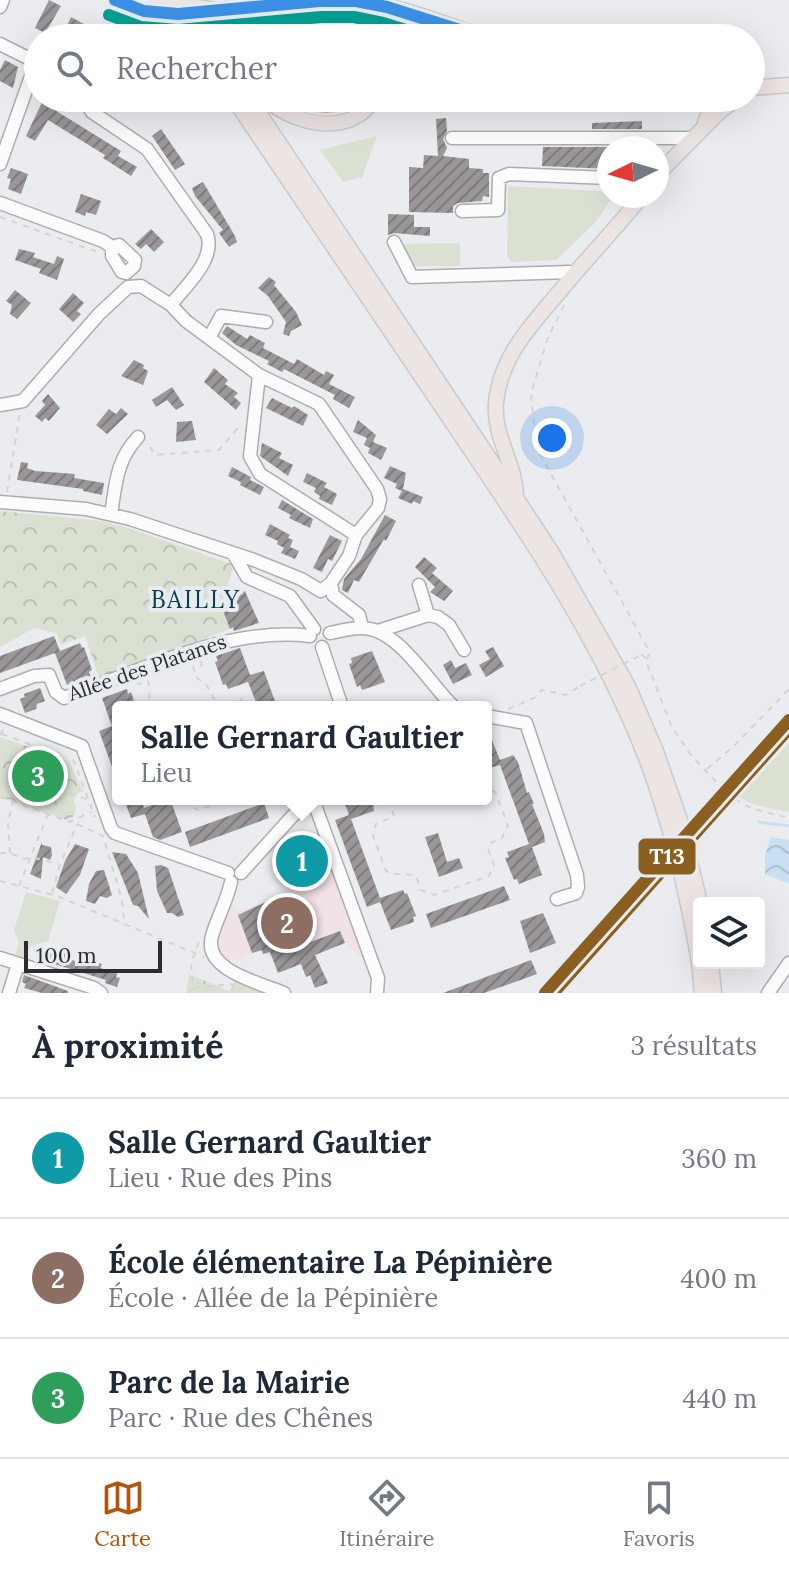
<!DOCTYPE html>
<html lang="fr">
<head>
<meta charset="utf-8">
<style>
	:root { --surface:#fff; --page:#f2f2f3; --text:#1f2937; --muted:#747a83; --line:#e0e1e3; --accent:#b45309 }
	body { margin:0; font-family:Lora,serif; background:var(--page); color:var(--text) }
	.controls { position:absolute; right:24px; bottom:24px; display:grid; overflow:hidden; border-radius:8px; box-shadow:0 8px 32px #0002 }
	.controls button { width:72px; height:72px; display:grid; place-items:center; padding:0; border:0; border-bottom:2px solid var(--line); background:var(--surface); color:var(--text); font:40px sans-serif }
	.compass { position:absolute; left:597px; top:136px; width:72px; height:72px; border-radius:50%; background:var(--surface); box-shadow:0 8px 32px #0002; rotate:265deg }
	.scale { position:absolute; left:24px; bottom:20px; width:138px; box-sizing:border-box; padding-left:8px; border:4px solid #2b2c2e; border-top:0; font-size:22px; line-height:28px; white-space:nowrap; color:#2b2c2e; -webkit-text-stroke:6px #e8ecf1; paint-order:stroke }
	.you { position:absolute; left:552px; top:438px; width:28px; height:28px; margin:-20px; border:6px solid #fff; border-radius:50%; background:#1a73e8; box-shadow:0 0 0 12px #1a73e833 }
	.badge { display:grid; place-items:center; width:52px; height:52px; border-radius:50%; background:var(--accent); color:#fff; font-size:26px; font-weight:700 }
	.pin { position:absolute; translate:-50% -50%; border:4px solid #fff; box-shadow:0 2px 8px #0006 }
	.popup { position:absolute; left:112px; top:701px; width:380px; height:104px; box-sizing:border-box; display:grid; place-content:center; border-radius:8px; background:var(--surface); filter:drop-shadow(0 2px 6px #0005); font-size:26px; white-space:nowrap; color:var(--muted) }
	.popup b { font-size:30px; color:var(--text) }
	.popup::after { content:''; position:absolute; left:50%; top:100%; margin-left:-16px; border:16px solid transparent; border-top-color:var(--surface) }
	.list { margin:0; padding:0; list-style:none }
	h2 { display:flex; justify-content:space-between; align-items:center; height:104px; margin:0; padding:0 32px; font-size:34px }
	h2 small { font-size:26px; font-weight:400; color:var(--muted) }
	.list li { display:grid; grid-template-columns:52px 1fr auto; gap:24px; align-items:center; box-sizing:border-box; height:120px; padding:0 32px; border-top:2px solid var(--line) }
	.list b { display:block; font-size:30px; white-space:nowrap }
	.list p { margin:0; font-size:26px; white-space:nowrap; color:var(--muted) }
	.list em { font-size:26px; font-style:normal; color:var(--muted) }
	.icon { flex:none; width:44px; height:44px; fill:none; stroke:currentColor; stroke-width:2; stroke-linecap:round; stroke-linejoin:round }
	.map { position:relative; flex:none; width:789px; height:993px; overflow:hidden }
	.search { position:absolute; background:var(--surface); box-shadow:0 8px 32px #0002; left:24px; right:24px; top:24px; height:88px; display:flex; align-items:center; gap:20px; box-sizing:border-box; padding:0 28px; border-radius:44px; color:var(--muted); font-size:30px }
	.sheet { height:464px; background:var(--surface) }
	nav { display:flex; justify-content:space-around; align-items:center; box-sizing:border-box; height:112px; border-top:2px solid var(--line); background:var(--surface); font-size:22px; color:var(--muted) }
	nav a { display:grid; justify-items:center; gap:4px }
	nav .on { color:var(--accent) }
	.map>svg:first-child { display:block }
	.education { fill:#f0e2e7 }
	.grass { fill:#dae0d2 }
	.park { fill:url(#park-crowns) }
	.water { fill:url(#water-waves) }
	.lines { fill:none; stroke-linecap:round; stroke-linejoin:round }
	.stream { stroke:#c9dff2; stroke-width:3 }
	.building { fill:url(#building-hatch) }
	.minor-casing { stroke:#acadaf; stroke-width:15 }
	.major-casing { stroke:#c9cacc; stroke-width:17 }
	.path { stroke:#d4d4d5; stroke-width:2; stroke-dasharray:6 6; stroke-linecap:butt }
	.minor { stroke:#fcfcfd; stroke-width:12 }
	.major { stroke:#ede4e4; stroke-width:14 }
	.major-bridge-casing { stroke:#c9cacc; stroke-width:17; stroke-linecap:butt }
	.path-bridge { stroke:#d4d4d5; stroke-width:2; stroke-dasharray:6 6; stroke-linecap:butt }
	.major-bridge { stroke:#ede4e4; stroke-width:14 }
	.bus-1-casing { stroke:#e8ecf1; stroke-width:18 }
	.bus-2-casing { stroke:#e8ecf1; stroke-width:18 }
	.bus-3-casing { stroke:#e8ecf1; stroke-width:18 }
	.bus-1 { stroke:#3c91e6; stroke-width:12 }
	.bus-2 { stroke:#00a092; stroke-width:12 }
	.bus-3 { stroke:#ff5a00; stroke-width:12 }
	.rail-1-casing { stroke:#e8ecf1; stroke-width:20 }
	.rail-1 { stroke:#8a5f20; stroke-width:14 }
	.tram-1-casing { stroke:#e8ecf1; stroke-width:18 }
	.tram-1 { stroke:#8a5f20; stroke-width:12 }
	.labels { text-anchor:middle; dominant-baseline:central; stroke-width:8; stroke-linejoin:round; paint-order:stroke }
	.street-label { font-size:20px; fill:#2b2c2e; stroke:#e8ecf1 }
	.quarter-label { font-size:24px; letter-spacing:2px; fill:#04404e; stroke:#e8ecf1 }
	.line-badge { stroke:#e8ecf1; stroke-width:3 }
	.badge-label { font-size:22px; text-anchor:middle; font-weight:bold; fill:#fff }
</style>
</head>
<body>
<div class="map">
<svg width="789" height="993" viewBox="0 0 789 993">
	<defs>
		<pattern id="park-crowns" width="20" height="18" patternUnits="userSpaceOnUse" patternTransform="scale(2)"><rect width="20" height="18" fill="#dae0d2"/><path d="M2 6a3 3 0 1 1 6 0M12 15a3 3 0 1 1 6 0" fill="none" stroke="#bbc0b5"/></pattern>
		<pattern id="water-waves" width="16" height="10" patternUnits="userSpaceOnUse" patternTransform="scale(2)"><rect width="16" height="10" fill="#c9dff2"/><path d="M0 5q4-4 8 0t8 0" fill="none" stroke="#adc0d0"/></pattern>
		<pattern id="building-hatch" width="6" height="6" patternUnits="userSpaceOnUse" patternTransform="scale(2)"><rect width="6" height="6" fill="#9a969a"/><path d="M-1 1l2-2M0 6l6-6M5 7l2-2" fill="none" stroke="#7e7b7e"/></pattern>
	</defs>
	<rect width="100%" height="100%" fill="#eaecef"/>
	<path class="education" d="M332 873 364 960 346 943 299 961 300 965 278 973 270 952 263 954 261 950 226 963 223 958 219 951 220 933 233 904 237 912 277 898 276 893Z"/>
	<path class="grass" d="M377 136 362 177 343 182 320 150Z
		M508 186 600 191 612 198 595 223 556 260 512 262 507 255Z
		M460 243V266H409L400 244Z
		M789 743V812L755 805 739 797Z
		M26 892 60 901 48 941 30 946 25 959 15 956 19 942 14 930Z"/>
	<path class="park" d="M0 511 101 521 128 528 234 565 223 600 230 629 99 678 85 636 61 645 56 633 34 628 0 647Z
		M0 737 69 761 83 791 77 794 74 800 76 808 74 816 67 820 0 797Z
		M189 974 229 991 236 977 273 993H186Z"/>
	<path class="water" d="M770 837 789 840V884L765 874V857Z"/>
	<g class="lines">
		<path class="stream" d="M759 822 789 826"/>
	</g>
	<path class="building" d="M49 0 61 6 45 33 35 28Z
		M71 17 97 31 93 38H81L65 30Z
		M5 60 18 67 13 88 0 81V70Z
		M44 98H52L58 102 53 109 121 151 118 156 137 167 131 176 103 158 105 155 48 120 35 141 26 136Z
		M446 118 447 131 443 139 447 148 443 156 469 159V168L483 169V173H489V197L483 196 482 201 458 203 453 206V213L409 212V167L423 168 424 155 438 156 436 119Z
		M642 121V129H592V123Z
		M161 129 185 164 175 170 152 136Z
		M543 147H642L609 148V169L542 166Z
		M11 168 28 174 21 194 8 189 11 179 7 178Z
		M203 182 235 236 237 242 229 247 219 233 223 230 195 196 192 188Z
		M81 194 101 201 96 215 86 212 85 216 75 212Z
		M388 214 414 215V227H430V236L394 233 388 235Z
		M151 229 164 242 154 252 146 244 141 249 135 244Z
		M19 249 35 253 33 257 54 264 57 256 64 259 57 280 39 273 41 269 15 260Z
		M269 277 276 282 274 285 296 312 302 325 291 331 289 336 283 334 286 322 268 296 258 288Z
		M15 290 31 303 17 319 10 314 12 305 6 301Z
		M73 293 84 303 77 311 81 314 73 322 59 309Z
		M227 326 247 339 250 335 265 343 263 348 294 364 297 359 324 375 326 371 334 375 329 384 355 397 349 408 333 399 335 395 284 369 282 372 267 364 269 361 236 345 222 333Z
		M134 360 144 365 143 368 148 371 143 385 121 376Z
		M214 368 228 380 225 384 238 393 234 397 241 403 236 410 204 382Z
		M172 387 184 405 176 410 167 400 156 407 152 400Z
		M48 394 60 408 49 421 45 418 42 422 35 416 45 405 42 401Z
		M272 398 292 408 294 406 308 415 303 426 266 408Z
		M121 408 128 414 107 434 96 425 109 409 116 414Z
		M358 420 376 435 373 442 387 448 381 460 368 453 370 448 364 445 367 438 353 432Z
		M192 421 196 440 176 442 177 422Z
		M262 443 282 453 279 458 293 465 288 476 260 456Z
		M21 462 28 463 27 468 35 471 75 474 74 478 104 483 102 495 83 491V489L17 480Z
		M390 466 406 473 403 489 423 497 420 504 413 501 414 499 412 504 398 498 402 491 395 488 397 484 384 478Z
		M232 467 251 477 250 480 264 487 260 495 240 485 241 482 228 476Z
		M307 473 327 483 324 487 337 494 332 505 319 499 320 496 314 492 316 488 303 482Z
		M282 500 313 519 310 528 289 518 291 515 278 508Z
		M385 515 396 521 386 541 384 539 359 582 354 580 348 593 342 590 344 579 361 559Z
		M270 524 290 535 288 538 293 540 290 547 299 551 295 559 281 553 284 548 277 544 278 541 265 535Z
		M330 535 342 541 332 561 328 559 322 572 313 568Z
		M424 557 437 568 432 573 453 591 444 601 430 592 435 587 415 567Z
		M245 591 259 623 234 631 233 627 230 629 221 605 224 604 223 600Z
		M54 636 60 651 80 643 82 648 84 647 92 670 89 672 91 676 67 685 55 653 0 673V656Z
		M493 647 504 666 486 677 479 665 490 659 485 651Z
		M240 648 250 675 264 671 277 707H258L248 682 228 689 226 684 223 685 215 662 218 661 216 656Z
		M372 651 385 682 362 690 360 685 357 687 349 664 352 663 351 658Z
		M451 660 455 668 466 663 472 675 453 684 443 665Z
		M40 688 45 701 37 704 36 709 25 713 20 699 25 697 24 694Z
		M127 689 128 694 131 692 136 707H118L117 780 99 731 112 726 102 698Z
		M486 726 500 760 513 755 518 762 527 793 529 792 534 804H532L544 834 545 842 532 847 542 875 519 884 517 879 514 880 505 858 509 857 507 852 529 844 500 765 486 769Z
		M124 799H141L144 808 167 800 169 805 172 804 182 832 160 840 153 837 145 814 131 818Z
		M343 799H373L374 811 351 819 380 898 403 890 405 894 407 893 416 916 413 917 414 922 391 930 380 902 367 907 335 820 349 815Z
		M264 803 269 818 190 847 185 832Z
		M438 833 447 862 459 858 463 868 439 877 425 837Z
		M42 842V845L51 847 52 855 50 860 43 857 41 879 30 874Z
		M75 844 89 849 80 875 66 894 56 887 65 861Z
		M294 846 302 848 314 860 317 869 309 867 303 873 295 875 288 869 290 862 287 853Z
		M112 852 126 854 138 873 149 919 138 906 133 905Z
		M161 865 168 868 184 915 178 917 172 913H167L157 891 155 866Z
		M104 870 112 895 107 898 100 896 95 904 86 901 89 884 96 871Z
		M504 886 510 900 431 928 426 914Z
		M268 901 271 908 280 905 294 948 340 931 345 943 315 955 328 983 315 988 310 975 306 977 301 964 278 973 270 952 263 954 262 950 252 953 238 915Z
		M543 913 556 943 530 953 520 921Z
		M54 949 70 955 69 959 84 964 86 960 102 964 100 968 117 973 116 977 120 978 117 987 105 983 106 980 45 961 48 952 52 954Z
		M531 960 537 974 484 993H443Z
		M24 975 68 991V993H42L24 988 26 984 22 982Z"/>
	<g class="lines">
		<defs>
			<path id="minor" d="M0 7 3 0
				M112 38 131 0
				M0 44 32 60 35 65 0 164
				M452 138H692
				M0 203 103 241 112 247 119 245 135 260 134 266 126 273 122 272 112 256V247
				M462 211 498 210 499 178 509 174 609 178
				M394 242 412 277 570 272
				M209 338 221 316 266 322
				M259 375 250 456 260 474 356 535
				M0 405 23 401 99 314 128 287 141 286 171 305
				M0 502 86 509 130 519 254 560 301 579 321 591 331 583 349 556 356 535 378 508 380 499 377 489 319 404 259 375 186 321 171 305C186 285 216 260 207 234L147 149 92 112 84 98
				M111 514C116 483 116 461 138 437
				M234 555 247 577 290 596 314 629
				M331 583 333 595 359 615 362 627
				M419 585 428 615
				M378 631 428 615 438 617 449 625 464 650
				M330 633C340 631 351 628 361 628 398 627 429 684 454 707
				M322 647 342 707
				M0 689 34 676 49 675 56 692 64 698C141 671 227 626 310 636
				M0 714 82 746 111 828 115 833 228 873
				M486 716 526 723 577 875 578 887 576 893 557 899
				M241 873 308 799 315 805 378 978 377 993
				M231 882C227 901 217 918 212 936 202 970 260 983 284 993
				M0 958 94 988 101 993
				M9 993 18 964
				M768 993 789 963"/>
			<path id="major" d="M115 0 144 11 159 14
				M187 0 210 38
				M177 7 194 38
				M320 8C342 10 365 19 376 38
				M216 10C261 6 308 0 353 1 398 5 443 23 485 38
				M751 88 789 85
				M233 98C308 208 382 318 456 428 527 533 600 639 646 758 671 824 687 892 699 962
				M249 98 516 498 551 551 628 686 656 751 680 820 700 903
				M265 98C294 125 351 138 375 98
				M705 123 714 98
				M657 175 719 112 738 98
				M516 497C516 464 493 437 496 403 500 354 537 319 566 284 591 254 618 226 642 196
				M699 963 702 993
				M711 963 714 993"/>
		</defs>
		<use href="#minor" class="minor-casing"/>
		<use href="#major" class="major-casing"/>
		<path class="path" d="M0 217 100 253
			M564 305 547 340 531 394 536 447 647 647 649 654 646 661
			M150 447 155 455 219 450 237 429 241 433
			M7 492 20 412
			M641 655 644 656 672 727 690 754 719 785
			M201 661 202 665 193 667 197 678 206 684 218 706 241 699 245 707
			M137 682 138 684 148 681C151 692 148 698 151 707
			M508 709 534 698 542 690 566 695 580 686
			M2 734 37 747C46 778 55 791 87 799
			M0 735 5 726
			M73 759 95 817
			M707 769 735 745 789 689
			M0 797 70 822 91 812
			M186 799 189 805 198 810 231 799
			M388 799 394 816 376 824 373 836 386 871C397 877 404 872 416 876L421 890 434 895 489 876 494 865 488 849 491 843 502 838 508 825 495 792 486 787
			M735 799 753 809 789 818
			M26 804 37 788 41 774H45
			M77 824 103 836 122 900 124 923
			M0 853H10L24 859 31 857 58 864
			M10 853 8 822 13 801
			M0 881 57 896 204 957
			M19 886 48 814
			M52 893 60 865 77 824
			M194 988 231 984 241 993
			M189 993 193 988 191 963 201 936"/>
		<use href="#minor" class="minor"/>
		<use href="#major" class="major"/>
		<defs>
			<path id="major-bridge" d="M156 1 216 10
				M159 14H188"/>
		</defs>
		<use href="#major-bridge" class="major-bridge-casing"/>
		<path class="path-bridge" d="M580 686 641 655"/>
		<use href="#major-bridge" class="major-bridge"/>
		<defs>
			<path id="bus-1" d="M115 0 144 11 178 14 320 1H356L387 7 485 38"/>
			<path id="bus-2" d="M109 15 141 27 178 30 321 17H354L383 23 432 38"/>
			<path id="bus-3" d="M293 98C314 108 335 111 354 98"/>
		</defs>
		<use href="#bus-1" class="bus-1-casing"/>
		<use href="#bus-2" class="bus-2-casing"/>
		<use href="#bus-3" class="bus-3-casing"/>
		<use href="#bus-1" class="bus-1"/>
		<use href="#bus-2" class="bus-2"/>
		<use href="#bus-3" class="bus-3"/>
		<defs>
			<path id="rail-1" d="M552 993 789 727"/>
		</defs>
		<use href="#rail-1" class="rail-1-casing"/>
		<use href="#rail-1" class="rail-1"/>
		<defs>
			<path id="tram-1" d="M545 993 789 720"/>
		</defs>
		<use href="#tram-1" class="tram-1-casing"/>
		<use href="#tram-1" class="tram-1"/>
	</g>
	<g class="labels">
		<g class="street-label">
			<text transform="translate(147 667) rotate(-19)">Allée des Platanes</text>
		</g>
		<g class="quarter-label">
			<text x="196" y="599">BAILLY</text>
		</g>
	</g>
	<rect class="line-badge" x="637" y="837" width="60" height="39" rx="8" fill="#8a5f20"/>
	<g class="badge-label">
		<text x="667" y="864">T13</text>
	</g>
</svg>
<div class="controls">
<button><svg class="icon" aria-label="layers" viewBox="0 0 24 24"><path d="M12 4l9 5-9 5-9-5zM3 14l9 5 9-5"/></svg></button>
</div>
<svg class="compass" viewBox="-18 -18 36 36"><path d="M0-13l5 13h-10z" fill="#e53935"/><path d="M0 13l5-13h-10z" fill="#747a83"/></svg>
<div class="scale">100 m</div>
<div class="you"></div>
<div class="pin badge" style="left:302px;top:861px;background:#0f9aa8">1</div>
<div class="popup"><b>Salle Gernard Gaultier</b>Lieu</div>
<div class="pin badge" style="left:287px;top:923px;background:#8d6e63">2</div>
<div class="pin badge" style="left:38px;top:776px;background:#2e9e5b">3</div>
<div class="search"><svg class="icon" aria-label="search" viewBox="0 0 24 24"><circle cx="10" cy="10" r="6"/><path d="M15 15l6 6"/></svg>Rechercher</div>
</div>
<section class="sheet">
<h2>À proximité<small>3 résultats</small></h2>
<ul class="list">
<li><span class="badge" style="background:#0f9aa8">1</span><div><b>Salle Gernard Gaultier</b><p>Lieu · Rue des Pins</p></div><em>360 m</em></li>
<li><span class="badge" style="background:#8d6e63">2</span><div><b>École élémentaire La Pépinière</b><p>École · Allée de la Pépinière</p></div><em>400 m</em></li>
<li><span class="badge" style="background:#2e9e5b">3</span><div><b>Parc de la Mairie</b><p>Parc · Rue des Chênes</p></div><em>440 m</em></li>
</ul>
</section>
<nav>
<a class="on"><svg class="icon" aria-label="map" viewBox="0 0 24 24"><path d="M3 6l6-2 6 2 6-2v14l-6 2-6-2-6 2zM9 4v14M15 6v14"/></svg>Carte</a>
<a><svg class="icon" aria-label="directions" viewBox="0 0 24 24"><path d="M12 3l9 9-9 9-9-9zM9 14v-3h6M13 9l2 2-2 2"/></svg>Itinéraire</a>
<a><svg class="icon" aria-label="saved" viewBox="0 0 24 24"><path d="M7 4h10v16l-5-4-5 4z"/></svg>Favoris</a>
</nav>
</body>
</html>
